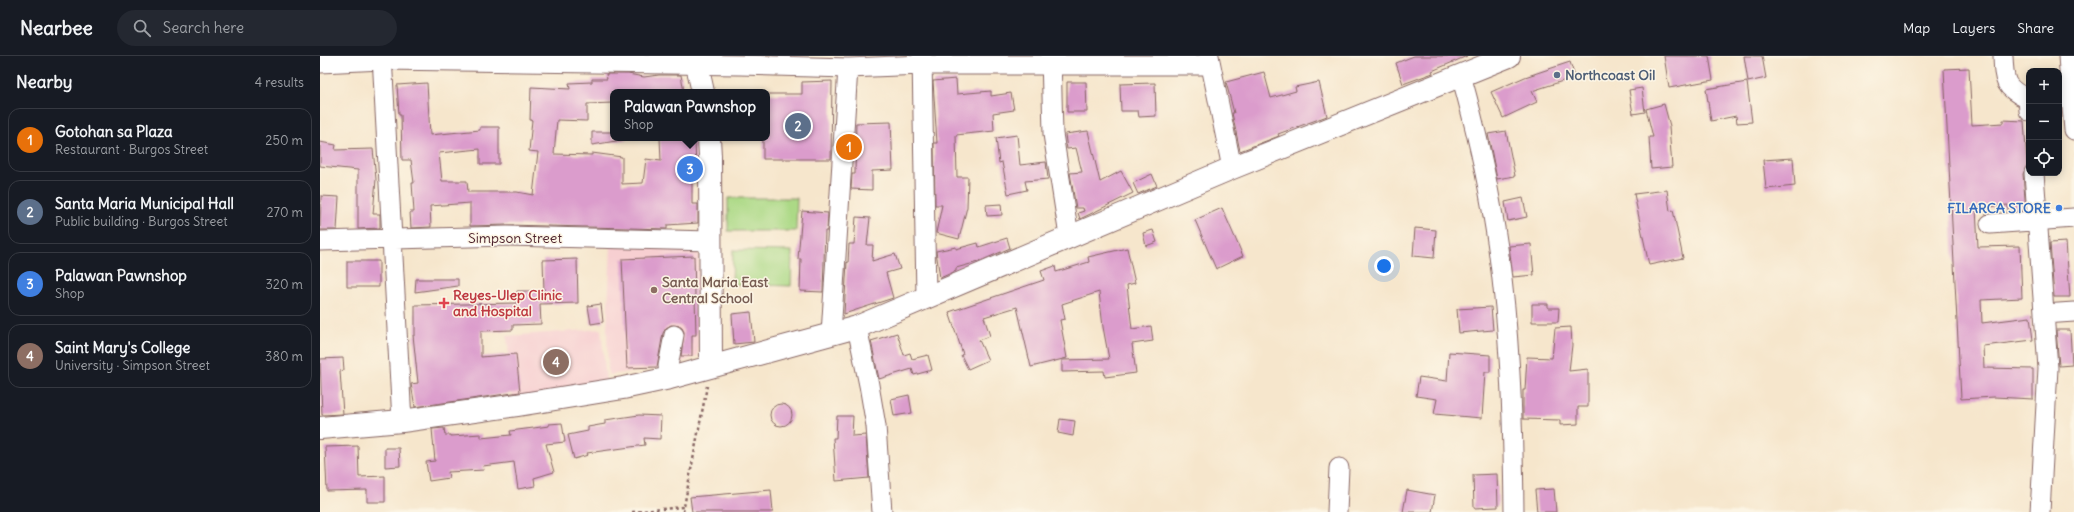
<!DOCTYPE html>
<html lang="en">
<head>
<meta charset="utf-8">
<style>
	:root { --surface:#171b24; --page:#242831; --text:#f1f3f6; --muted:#9ea1a6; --line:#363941; --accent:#7c3aed }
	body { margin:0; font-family:Delius,sans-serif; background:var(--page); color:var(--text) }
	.controls { position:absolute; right:12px; top:12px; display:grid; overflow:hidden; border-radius:8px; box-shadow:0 2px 10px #0003 }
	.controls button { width:36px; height:36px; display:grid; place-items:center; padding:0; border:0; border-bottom:1px solid var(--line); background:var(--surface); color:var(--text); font:20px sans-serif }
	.you { position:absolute; left:1064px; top:210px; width:14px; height:14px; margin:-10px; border:3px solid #fff; border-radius:50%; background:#1a73e8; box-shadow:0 0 0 6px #1a73e833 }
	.badge { display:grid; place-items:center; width:26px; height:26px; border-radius:50%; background:var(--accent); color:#fff; font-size:13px; font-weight:700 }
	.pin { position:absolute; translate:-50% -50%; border:2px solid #fff; box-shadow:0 1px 4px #0006 }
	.popup { position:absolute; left:290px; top:33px; width:160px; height:52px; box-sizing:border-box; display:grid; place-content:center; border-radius:8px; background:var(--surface); filter:drop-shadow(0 1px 3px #0005); font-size:13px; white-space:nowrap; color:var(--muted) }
	.popup b { font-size:15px; color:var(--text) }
	.popup::after { content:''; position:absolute; left:50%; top:100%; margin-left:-8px; border:8px solid transparent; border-top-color:var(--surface) }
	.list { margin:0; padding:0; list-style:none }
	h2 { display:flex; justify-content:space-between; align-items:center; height:52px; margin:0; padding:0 16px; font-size:17px }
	h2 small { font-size:13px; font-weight:400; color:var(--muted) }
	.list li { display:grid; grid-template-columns:26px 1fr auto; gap:12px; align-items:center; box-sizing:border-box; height:64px; margin:0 8px 8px; padding:0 8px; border:1px solid var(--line); border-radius:12px }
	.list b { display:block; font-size:15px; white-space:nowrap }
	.list p { margin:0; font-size:13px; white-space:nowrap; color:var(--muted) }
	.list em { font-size:13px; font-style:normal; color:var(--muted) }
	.icon { flex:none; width:22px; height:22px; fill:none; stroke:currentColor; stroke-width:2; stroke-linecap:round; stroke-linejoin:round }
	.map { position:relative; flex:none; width:1754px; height:456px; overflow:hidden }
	header { display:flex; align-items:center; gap:24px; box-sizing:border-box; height:56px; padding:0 20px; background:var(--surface); border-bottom:1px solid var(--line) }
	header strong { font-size:19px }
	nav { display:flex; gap:22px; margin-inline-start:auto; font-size:14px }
	.search { width:280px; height:36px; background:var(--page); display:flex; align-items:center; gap:10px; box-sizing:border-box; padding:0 14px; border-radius:22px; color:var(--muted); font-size:15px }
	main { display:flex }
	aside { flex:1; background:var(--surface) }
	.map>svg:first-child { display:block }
	.built { fill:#f7cfd1 }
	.green { fill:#acd986; stroke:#7b7c58 }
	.building { fill:#db9ccc }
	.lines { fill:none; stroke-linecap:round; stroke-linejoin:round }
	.minor-casing { stroke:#866563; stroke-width:21 }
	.major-casing { stroke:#866563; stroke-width:24 }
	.path { stroke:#866563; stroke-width:2.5; stroke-dasharray:3 3; stroke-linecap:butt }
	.minor { stroke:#fff; stroke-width:19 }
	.major { stroke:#fff; stroke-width:22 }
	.service-dot { fill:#5c6f8a; stroke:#fcf5e5; stroke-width:1.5 }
	.shop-dot { fill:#3f7fe0; stroke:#fcf5e5; stroke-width:1.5 }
	.education-dot { fill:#8d6e63; stroke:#fcf5e5; stroke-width:1.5 }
	.health-dot { fill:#e0444e; stroke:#fcf5e5; stroke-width:1.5 }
	.labels { text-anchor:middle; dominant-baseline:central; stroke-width:3; stroke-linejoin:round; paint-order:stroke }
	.service-label { font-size:14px; font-weight:bold; fill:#4e5e75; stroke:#fcf5e5; text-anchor:start }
	.shop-label { font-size:14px; font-weight:bold; fill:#366cbe; stroke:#fcf5e5; text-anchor:end }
	.street-label { font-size:14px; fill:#4a1f2b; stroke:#fcf5e5 }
	.education-label { font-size:14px; font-weight:bold; fill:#785e54; stroke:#fcf5e5; text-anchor:start }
	.health-label { font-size:14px; font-weight:bold; fill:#be3a42; stroke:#fcf5e5; text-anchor:start }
</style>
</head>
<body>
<header>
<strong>Nearbee</strong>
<div class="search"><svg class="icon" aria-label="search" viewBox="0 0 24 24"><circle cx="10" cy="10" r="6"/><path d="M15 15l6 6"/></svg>Search here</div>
<nav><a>Map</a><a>Layers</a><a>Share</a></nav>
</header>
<main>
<aside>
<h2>Nearby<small>4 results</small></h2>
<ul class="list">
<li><span class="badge" style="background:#e8710a">1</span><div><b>Gotohan sa Plaza</b><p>Restaurant · Burgos Street</p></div><em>250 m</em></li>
<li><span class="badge" style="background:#5c6f8a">2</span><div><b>Santa Maria Municipal Hall</b><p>Public building · Burgos Street</p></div><em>270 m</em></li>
<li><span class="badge" style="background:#3f7fe0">3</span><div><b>Palawan Pawnshop</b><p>Shop</p></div><em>320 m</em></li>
<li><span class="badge" style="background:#8d6e63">4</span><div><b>Saint Mary's College</b><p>University · Simpson Street</p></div><em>380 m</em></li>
</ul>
</aside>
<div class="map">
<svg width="1754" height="456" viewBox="0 0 1754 456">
	<rect width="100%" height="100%" fill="#fcf5e5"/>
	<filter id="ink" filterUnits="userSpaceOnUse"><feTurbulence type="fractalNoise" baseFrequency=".025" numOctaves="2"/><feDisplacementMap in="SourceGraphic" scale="8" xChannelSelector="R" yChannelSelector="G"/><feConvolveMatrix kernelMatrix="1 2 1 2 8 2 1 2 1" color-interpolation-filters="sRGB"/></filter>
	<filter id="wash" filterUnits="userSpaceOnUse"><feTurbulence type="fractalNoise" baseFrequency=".012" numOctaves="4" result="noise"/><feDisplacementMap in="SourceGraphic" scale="16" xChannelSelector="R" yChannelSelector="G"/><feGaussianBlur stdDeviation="0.9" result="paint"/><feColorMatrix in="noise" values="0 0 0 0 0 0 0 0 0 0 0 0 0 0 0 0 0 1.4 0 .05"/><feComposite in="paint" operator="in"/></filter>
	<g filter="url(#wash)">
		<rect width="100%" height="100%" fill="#f6e6cc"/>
		<path class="built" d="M291 189 379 194 378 300 352 310 288 319 287 273Z
			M281 273 287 333 193 346 187 280Z"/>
		<path class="green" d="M408 142H477L476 175H408Z
			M413 194 472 195 471 230 412 228Z"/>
		<g id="blocks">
			<path class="building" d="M1094 0H1147L1112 15 1113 17 1083 28 1076 7Z
				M1344 0H1389L1393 24 1349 32Z
				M1424 0H1442L1446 22 1428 26Z
				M1250 6 1255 21 1212 35 1217 46 1183 62 1171 36 1205 21Z
				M1649 12 1652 69 1683 67V64L1704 65 1707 109 1703 118 1706 154 1688 156V149L1656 152 1658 191 1700 190 1702 242 1661 244 1662 267 1710 261 1713 284 1663 290 1664 312 1713 313V343L1674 341 1641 343 1624 13Z
				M944 16 951 42 976 35 975 31 999 26 1007 60 958 78 959 80 920 95 912 57H914L906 26Z
				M286 18H308L324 21 339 19H361L364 36H293V47L267 48V65L237 64 234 98 272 99V97L302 101V128L323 127 326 103 341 105 340 82H375L376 117H372V148H378V167L347 169V173L187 169 150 170V147L110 150 111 171 91 172 90 156H94L92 127H94L91 104H82L81 59H79L77 29 107 27 110 79 160 74V71H179V108H160V93L119 97 122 125H147L148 136H197L213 139 218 96 209 95 212 64H210L211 31 250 33 249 27 272 26V23H287Z
				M636 23 637 38 671 35V40L691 37 694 54 673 57 674 75 636 79 637 121H648L647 151 639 183 616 177 622 149H615L614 87H617L613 25Z
				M512 25 511 103H443V82H447V38H482V26Z
				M747 26H766L767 56H747Z
				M1427 26 1432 66 1417 67 1416 60 1391 65 1386 33Z
				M835 27 836 60 819 61 818 55H801L800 28Z
				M1322 32 1325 56 1313 58 1309 34Z
				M1344 48 1350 70 1349 71 1352 111 1331 113 1329 81H1333L1326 53Z
				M571 66 573 114 552 115V134L531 133 532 118H535L536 67Z
				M768 75 780 126 801 115 813 137 760 163 758 157 764 155 763 152H756L750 117 762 116 756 92 747 93 745 78Z
				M1186 75 1195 120 1177 123 1168 78Z
				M272 76H293V82H314L272 89Z
				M697 79 700 109 726 106 728 123 705 125 707 134 688 138 682 106 679 107 676 82Z
				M0 86 16 89 15 94 53 93 56 123 53 158H60V172L38 173V114L0 110Z
				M1473 102 1475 130 1446 133 1443 104Z
				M832 118 837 130 818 138 813 127Z
				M1347 134 1350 155 1353 154 1363 202 1329 209 1314 138Z
				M1 140 19 141 17 174H0Z
				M1203 142 1207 161 1188 165 1185 146Z
				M681 148 682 159 667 160 666 149Z
				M902 152 923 200 896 213 875 164Z
				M482 155 508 157 507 175H505L503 236 480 235 481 203H478Z
				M536 161 550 162 547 189H553L552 205 575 198 580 213 566 217 573 242 524 258 527 206 528 207 529 188H534Z
				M1095 172 1116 174 1114 202 1093 200Z
				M833 174 837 186 826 190 823 177Z
				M687 182 690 192 658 206 636 212V215L620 222 616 195 636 191V193L658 187 659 191Z
				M1746 186 1750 241H1734L1730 187Z
				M1211 188 1214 219 1193 221 1189 190Z
				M807 192 815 227 807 229 812 273 831 270 833 285 812 288 816 317 785 321 784 315 742 316V304L789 303 783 271 779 236 742 248 745 263 740 264 747 302 711 311 697 251 664 261 670 280 659 284 668 304 648 313 641 299 643 298 629 256 724 224 721 215 735 210 736 216 769 206 768 201Z
				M374 200 376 279H372V300H361L364 276 361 270 351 269 346 272 343 277 337 311 307 312 302 203Z
				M257 203 258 247 220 248 221 268 193 269V274L161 275V301L196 298 200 336 95 351 91 328 98 327 93 279H95V249L197 247V235H224L223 204Z
				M27 205H59V231H27Z
				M96 223H138V230L95 236Z
				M281 248 283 266 271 268 268 250Z
				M1212 248H1228V252H1239L1238 266H1212Z
				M1171 251 1173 274 1139 277 1137 253Z
				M431 256 434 286 414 288 412 258Z
				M1251 271 1252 289 1249 315 1268 313V351H1258V368L1240 369V364L1203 363V334H1205L1207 301 1232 302 1235 272Z
				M1736 274H1750L1752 309 1739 310Z
				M577 277 584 299 590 297 592 303 608 299 612 314 594 319 592 313 559 323 551 285Z
				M1129 296 1170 299V316H1165L1162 362 1114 358 1117 343 1096 340 1099 321 1127 325Z
				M23 302 24 314 20 315 23 358 2 359 0 303Z
				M589 339 592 357 574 360 571 343Z
				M450 359a11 11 0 1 1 22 0a11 11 0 1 1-22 0Z
				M319 359 341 360 340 383 324 382 325 389 267 397 268 399 254 403 248 379 268 375V371L285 368V364Z
				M517 360H533L532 380 546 379 549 422 516 425 513 382H516Z
				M740 363 755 365 753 380 738 377Z
				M242 367 245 386 226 388 234 416 214 422 215 430 198 433 194 406 163 410 164 414 128 416 129 422 109 425 106 406 115 405 112 373 124 372 125 379H131V380L161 378V382L191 379 190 375 229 370V368Z
				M38 390 39 421 65 420V446H47V434L7 435 5 391Z
				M65 392H79L80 410 65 411Z
				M1177 418 1178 451 1154 452 1153 419Z
				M1234 433 1236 456H1217L1215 434Z
				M451 434 453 456H372L370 441Z
				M1087 434 1115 439 1112 456H1083Z"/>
		</g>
	</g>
	<g filter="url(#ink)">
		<use href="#blocks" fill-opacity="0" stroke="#866563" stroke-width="1"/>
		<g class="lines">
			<defs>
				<path id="minor" d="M62 0 82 365
					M602 0 606 241
					M731 0 733 78 749 180
					M889 0 912 112
					M1683 0C1684 25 1684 32 1708 43L1709 55
					M1748 0 1751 40H1754
					M0 7 62 4 420 9 528 12 602 9H891
					M1141 19C1155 69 1167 121 1175 172 1190 266 1193 361 1194 456
					M1739 41 1751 40 1754 74
					M1714 117 1728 312 1720 456
					M1670 168 1754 162
					M0 185 187 180 391 185
					M1724 258 1754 256
					M537 271 549 329 556 370 562 456
					M511 278 528 12
					M350 322 348 310 354 279
					M1017 456 1019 412"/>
				<path id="major" d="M373 0 377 9 383 36
					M389 82 390 100 391 310
					M0 372 82 365 197 349 303 332 350 322 537 271 912 112 1189 0"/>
			</defs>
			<use href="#minor" class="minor-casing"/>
			<use href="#major" class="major-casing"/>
			<path class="path" d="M312 456 363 451
				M363 456 387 330"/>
			<use href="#minor" class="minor"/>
			<use href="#major" class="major"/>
		</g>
	</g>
	<circle class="service-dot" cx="1237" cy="19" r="4"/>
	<circle class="shop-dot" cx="1739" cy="152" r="4"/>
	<circle class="education-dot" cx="334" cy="234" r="4"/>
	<path class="health-dot" d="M122 241h4v4h4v4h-4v4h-4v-4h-4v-4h4z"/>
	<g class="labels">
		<g class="service-label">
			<text x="1245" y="19">Northcoast Oil</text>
		</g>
		<g class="shop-label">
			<text x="1731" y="152">FILARCA STORE</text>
		</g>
		<g class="street-label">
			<text x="195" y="182">Simpson Street</text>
		</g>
		<g class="education-label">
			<text x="342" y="226">Santa Maria East<tspan x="342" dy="16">Central School</tspan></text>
		</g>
		<g class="health-label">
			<text x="133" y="239">Reyes-Ulep Clinic<tspan x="133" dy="16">and Hospital</tspan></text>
		</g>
	</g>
</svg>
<div class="controls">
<button>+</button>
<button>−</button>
<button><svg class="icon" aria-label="locate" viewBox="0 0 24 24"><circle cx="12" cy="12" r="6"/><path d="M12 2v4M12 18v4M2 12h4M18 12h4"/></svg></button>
</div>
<div class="you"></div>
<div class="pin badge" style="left:529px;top:91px;background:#e8710a">1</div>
<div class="pin badge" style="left:478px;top:70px;background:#5c6f8a">2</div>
<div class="pin badge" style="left:370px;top:113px;background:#3f7fe0">3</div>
<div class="popup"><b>Palawan Pawnshop</b>Shop</div>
<div class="pin badge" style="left:236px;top:306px;background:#8d6e63">4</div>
</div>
</main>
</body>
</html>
